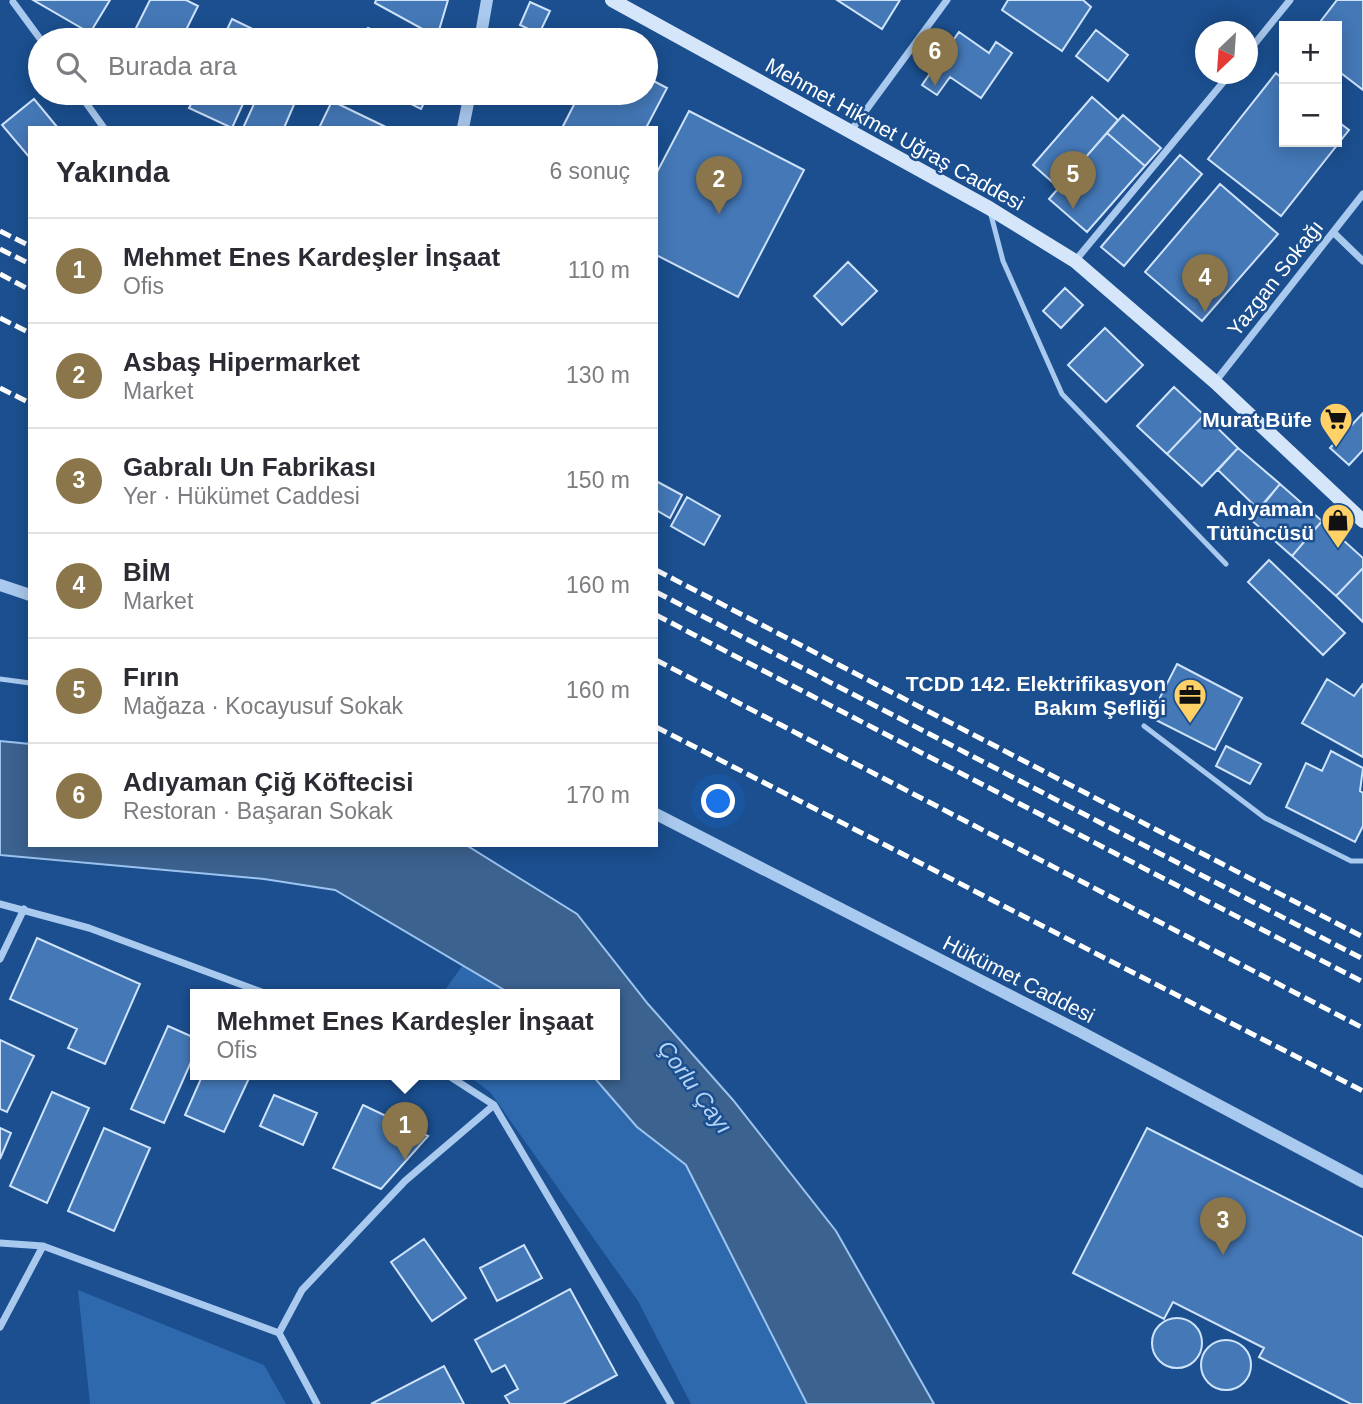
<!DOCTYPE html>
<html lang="tr">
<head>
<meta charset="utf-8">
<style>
	:root { --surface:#fff; --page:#f2f2f3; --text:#2b2b33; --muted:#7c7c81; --line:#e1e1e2; --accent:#8a764a }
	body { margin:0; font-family:Helvetica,sans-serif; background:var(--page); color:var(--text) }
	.controls { position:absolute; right:21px; top:21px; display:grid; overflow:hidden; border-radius:0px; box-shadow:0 4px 18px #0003 }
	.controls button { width:63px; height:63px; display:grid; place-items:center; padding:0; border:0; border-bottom:2px solid var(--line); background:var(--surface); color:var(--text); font:35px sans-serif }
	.compass { position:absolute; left:1195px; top:21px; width:63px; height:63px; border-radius:50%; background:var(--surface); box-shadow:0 4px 18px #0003; rotate:205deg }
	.you { position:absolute; left:719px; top:802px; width:24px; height:24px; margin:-18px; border:5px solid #fff; border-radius:50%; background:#1a73e8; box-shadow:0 0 0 10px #1a73e833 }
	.badge { display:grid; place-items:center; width:46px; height:46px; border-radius:50%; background:var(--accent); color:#fff; font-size:23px; font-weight:700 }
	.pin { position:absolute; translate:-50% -58px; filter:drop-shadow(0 2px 4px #0008) }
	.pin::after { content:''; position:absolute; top:37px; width:24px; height:21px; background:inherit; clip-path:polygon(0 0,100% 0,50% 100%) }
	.popup { position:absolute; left:190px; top:989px; width:430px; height:91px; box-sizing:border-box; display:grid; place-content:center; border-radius:0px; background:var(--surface); filter:drop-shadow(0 2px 5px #0005); font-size:23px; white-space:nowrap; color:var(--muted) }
	.popup b { font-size:26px; color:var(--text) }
	.popup::after { content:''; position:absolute; left:50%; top:100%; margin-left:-14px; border:14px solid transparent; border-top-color:var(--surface) }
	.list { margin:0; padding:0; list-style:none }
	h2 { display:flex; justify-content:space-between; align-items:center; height:91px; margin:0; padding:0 28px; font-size:30px }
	h2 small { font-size:23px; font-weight:400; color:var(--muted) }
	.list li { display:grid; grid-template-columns:46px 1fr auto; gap:21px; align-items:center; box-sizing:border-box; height:105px; padding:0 28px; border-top:2px solid var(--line) }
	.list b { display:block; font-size:26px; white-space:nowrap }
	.list p { margin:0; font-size:23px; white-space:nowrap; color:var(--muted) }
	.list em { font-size:23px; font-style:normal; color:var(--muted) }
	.icon { flex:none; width:38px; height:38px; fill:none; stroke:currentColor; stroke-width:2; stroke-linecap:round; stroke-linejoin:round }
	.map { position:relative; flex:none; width:1363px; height:1404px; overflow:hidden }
	.search { position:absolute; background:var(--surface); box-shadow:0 4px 18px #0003; left:28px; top:28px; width:630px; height:77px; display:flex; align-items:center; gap:18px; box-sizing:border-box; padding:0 24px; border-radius:38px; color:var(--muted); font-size:26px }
	.panel { position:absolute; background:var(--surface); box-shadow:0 4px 18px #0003; left:28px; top:126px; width:630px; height:721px; border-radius:0px }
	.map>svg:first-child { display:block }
	.green { fill:#2e69ad }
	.water { fill:#3c6290; stroke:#9cc4f0; stroke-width:2 }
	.building { fill:#4478b7; stroke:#cfe3fa; stroke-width:2 }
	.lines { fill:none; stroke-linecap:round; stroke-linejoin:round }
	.service { stroke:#a9c9ee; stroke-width:5 }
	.minor { stroke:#a9c9ee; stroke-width:7 }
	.tertiary { stroke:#a9c9ee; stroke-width:12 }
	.secondary { stroke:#d6e6fa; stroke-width:14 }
	.rail { stroke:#fff; stroke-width:5; stroke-dasharray:12 5; stroke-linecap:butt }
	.labels { text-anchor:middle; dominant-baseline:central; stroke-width:5; stroke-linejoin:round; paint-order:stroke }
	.street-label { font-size:21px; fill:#fff; stroke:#1b4f8f }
	.poi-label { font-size:21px; font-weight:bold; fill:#fff; stroke:#1b4f8f; text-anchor:end }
	.water-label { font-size:23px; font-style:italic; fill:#b5d3f5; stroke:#1b4f8f }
</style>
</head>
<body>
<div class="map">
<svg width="1363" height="1404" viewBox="0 0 1363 1404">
	<rect width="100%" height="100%" fill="#1b4f8f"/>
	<path class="green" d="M463 965 511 994H442Z
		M466 1074H591L637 1127 686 1165 807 1404H691L638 1301 490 1092Z
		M78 1290 264 1365 286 1404H90Z"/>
	<path class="water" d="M0 741 30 744V845H466L577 914 648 1004 733 1100 836 1231 934 1404H807L686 1165 637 1127 591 1074H615V994H511L335 890 264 879 0 855Z"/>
	<path class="building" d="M33 0H110L90 33Z
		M150 0H186L198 6 181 40H130Z
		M376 0H448L437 37 375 3Z
		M837 0H900L882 29Z
		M1008 0H1083L1091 7 1062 51 1002 10Z
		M1337 0H1363V90L1337 70V26H1317Z
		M530 2 550 11 539 34 520 25Z
		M232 19 273 39V40H222Z
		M368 28 394 40H357Z
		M1096 30 1128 55 1108 81 1076 56Z
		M959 32 989 53 996 42 1012 53 981 98 950 77 937 95 922 85Z
		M1276 73 1284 80V142H1337V121L1349 130 1281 216 1208 159Z
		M646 77 667 88 646 128H562L580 93H646Z
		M197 93H248L232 128 189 108Z
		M259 93H299L284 128H243Z
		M389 93H429L421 109Z
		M1092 97 1118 120 1059 188 1033 165Z
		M34 99 58 128H30V158L2 125Z
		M332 101 388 128H319Z
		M689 111 804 170 738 297 656 255V174Z
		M1123 115 1161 148 1145 166 1107 133Z
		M1107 133 1145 166 1087 232 1049 199Z
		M1180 155 1202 174 1124 266 1101 247Z
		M1220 184 1278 234 1202 321 1145 272Z
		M848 262 877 291 842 325 814 296Z
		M1065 288 1083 305 1061 328 1043 311Z
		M1105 328 1143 365 1106 402 1068 365Z
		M1174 387 1204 415 1167 454 1137 426Z
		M1363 413V450L1349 465 1330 448Z
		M1204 415 1238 448 1202 486 1167 454Z
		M1238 448 1280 484 1259 510 1218 470Z
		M656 481 682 495 670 518 656 510Z
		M1280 484 1322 521 1292 556 1250 519Z
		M687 497 720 516 704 545 671 526Z
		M1322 521 1363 558V568L1336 596 1292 556Z
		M1269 560 1345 633 1323 655 1248 582Z
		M1363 568V622L1336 596Z
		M1177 664 1242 698 1215 750 1150 717Z
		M1327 679 1354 696 1363 684V757L1302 723Z
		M1226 746 1261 764 1250 784 1216 766Z
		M1331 751 1363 768 1360 791 1363 793V826L1355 842 1286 807 1306 763 1322 771Z
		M37 938 140 984 105 1064 68 1048 77 1029 10 999Z
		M168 1026 195 1038V1053L164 1123 131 1109Z
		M0 1040 34 1056 7 1112 0 1109Z
		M203 1074H251L224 1132 185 1115Z
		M52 1092 89 1108 47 1203 10 1186Z
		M274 1095 317 1113 303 1145 260 1126Z
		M363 1105 428 1136 381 1189 333 1168Z
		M0 1128 11 1133 0 1159Z
		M104 1128 150 1148 114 1231 68 1211Z
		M1147 1128 1363 1237V1404H1351L1259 1357 1264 1348 1173 1302 1164 1319 1073 1273Z
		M424 1239 466 1298 432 1321 391 1262Z
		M524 1245 542 1278 497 1301 480 1268Z
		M570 1289 617 1375 563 1404H510L505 1396 518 1389 505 1365 492 1372 475 1340Z
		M1152 1343a25 25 0 1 1 50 0a25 25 0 1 1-50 0Z
		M1201 1365a25 25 0 1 1 50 0a25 25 0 1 1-50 0Z
		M444 1366 464 1404H371Z"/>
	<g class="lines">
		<path class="service" d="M990 211 1003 261 1062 394 1226 564
			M0 679 30 683
			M1144 726 1265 818 1351 861H1363"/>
		<path class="minor" d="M13 2 41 40
			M1248 52 1290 0
			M79 93 104 128
			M850 132 947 0
			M1333 232 1363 261
			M1075 261 1230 74
			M1215 382 1363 194
			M0 904 89 928 267 994
			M0 959 24 909
			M446 1074 494 1105 671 1404
			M0 1243 43 1246
			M0 1327 43 1246 279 1333 317 1404
			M279 1333 302 1290 405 1181 494 1105"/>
		<path class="tertiary" d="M480 40 487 0
			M463 128 470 93
			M0 585 30 595
			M656 814 1081 1032 1363 1182"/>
		<path class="secondary" d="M612 0 989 208 1075 261 1215 382 1363 521"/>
		<path class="rail" d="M0 231 30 246
			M0 249 30 264
			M0 274 30 290
			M0 318 30 333
			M0 388 30 403
			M656 570 1363 937
			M656 592 1363 959
			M656 615 1363 982
			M656 660 1363 1028
			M656 727 1363 1091"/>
	</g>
	<defs>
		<symbol id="supermarket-pin" viewBox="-11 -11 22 30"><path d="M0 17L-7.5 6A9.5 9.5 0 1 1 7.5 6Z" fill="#ffd166" stroke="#1b4f8f"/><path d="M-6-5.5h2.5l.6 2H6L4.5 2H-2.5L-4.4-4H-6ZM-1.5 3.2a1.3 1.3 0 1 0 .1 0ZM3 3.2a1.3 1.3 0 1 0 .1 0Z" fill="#111"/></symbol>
		<symbol id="shop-pin" viewBox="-11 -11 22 30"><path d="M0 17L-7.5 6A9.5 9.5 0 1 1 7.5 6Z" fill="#ffd166" stroke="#1b4f8f"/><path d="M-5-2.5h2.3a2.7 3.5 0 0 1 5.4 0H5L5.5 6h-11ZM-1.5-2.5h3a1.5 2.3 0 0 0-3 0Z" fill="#111"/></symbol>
		<symbol id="office-pin" viewBox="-11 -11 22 30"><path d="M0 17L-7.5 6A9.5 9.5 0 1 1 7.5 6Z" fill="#ffd166" stroke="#1b4f8f"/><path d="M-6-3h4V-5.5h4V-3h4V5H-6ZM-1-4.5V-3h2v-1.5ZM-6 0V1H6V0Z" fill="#111"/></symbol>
	</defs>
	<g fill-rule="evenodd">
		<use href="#supermarket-pin" x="1317" y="400" width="38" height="52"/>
		<use href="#shop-pin" x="1319" y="501" width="38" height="52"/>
		<use href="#office-pin" x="1171" y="676" width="38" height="52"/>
	</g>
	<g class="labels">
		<g class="street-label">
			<text transform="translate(895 134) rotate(29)">Mehmet Hikmet Uğraş Caddesi</text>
			<text transform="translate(1275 278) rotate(-52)">Yazgan Sokağı</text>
			<text transform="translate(1019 979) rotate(27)">Hükümet Caddesi</text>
		</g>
		<g class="poi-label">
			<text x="1312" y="419">Murat Büfe</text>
			<text x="1314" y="508">Adıyaman<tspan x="1314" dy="24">Tütüncüsü</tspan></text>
			<text x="1166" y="683">TCDD 142. Elektrifikasyon<tspan x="1166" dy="24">Bakım Şefliği</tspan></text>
		</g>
		<g class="water-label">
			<text transform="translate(695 1087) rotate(54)">Çorlu Çayı</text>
		</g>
	</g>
</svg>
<div class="controls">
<button>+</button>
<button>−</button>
</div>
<svg class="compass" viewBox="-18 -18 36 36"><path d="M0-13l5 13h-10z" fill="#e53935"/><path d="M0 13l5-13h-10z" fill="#7c7c81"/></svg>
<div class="you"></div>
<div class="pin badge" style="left:405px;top:1160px">1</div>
<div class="popup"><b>Mehmet Enes Kardeşler İnşaat</b>Ofis</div>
<div class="pin badge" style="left:719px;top:214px">2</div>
<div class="pin badge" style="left:1223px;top:1255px">3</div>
<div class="pin badge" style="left:1205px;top:312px">4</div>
<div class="pin badge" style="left:1073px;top:209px">5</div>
<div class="pin badge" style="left:935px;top:86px">6</div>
<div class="search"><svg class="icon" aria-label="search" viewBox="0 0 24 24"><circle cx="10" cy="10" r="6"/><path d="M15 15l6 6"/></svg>Burada ara</div>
<section class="panel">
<h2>Yakında<small>6 sonuç</small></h2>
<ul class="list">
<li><span class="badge">1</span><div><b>Mehmet Enes Kardeşler İnşaat</b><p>Ofis</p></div><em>110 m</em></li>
<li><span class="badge">2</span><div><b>Asbaş Hipermarket</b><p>Market</p></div><em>130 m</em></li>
<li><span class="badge">3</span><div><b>Gabralı Un Fabrikası</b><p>Yer · Hükümet Caddesi</p></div><em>150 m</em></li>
<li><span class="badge">4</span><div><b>BİM</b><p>Market</p></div><em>160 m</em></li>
<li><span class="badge">5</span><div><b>Fırın</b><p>Mağaza · Kocayusuf Sokak</p></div><em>160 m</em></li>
<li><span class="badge">6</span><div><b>Adıyaman Çiğ Köftecisi</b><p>Restoran · Başaran Sokak</p></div><em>170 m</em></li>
</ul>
</section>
</div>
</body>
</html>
